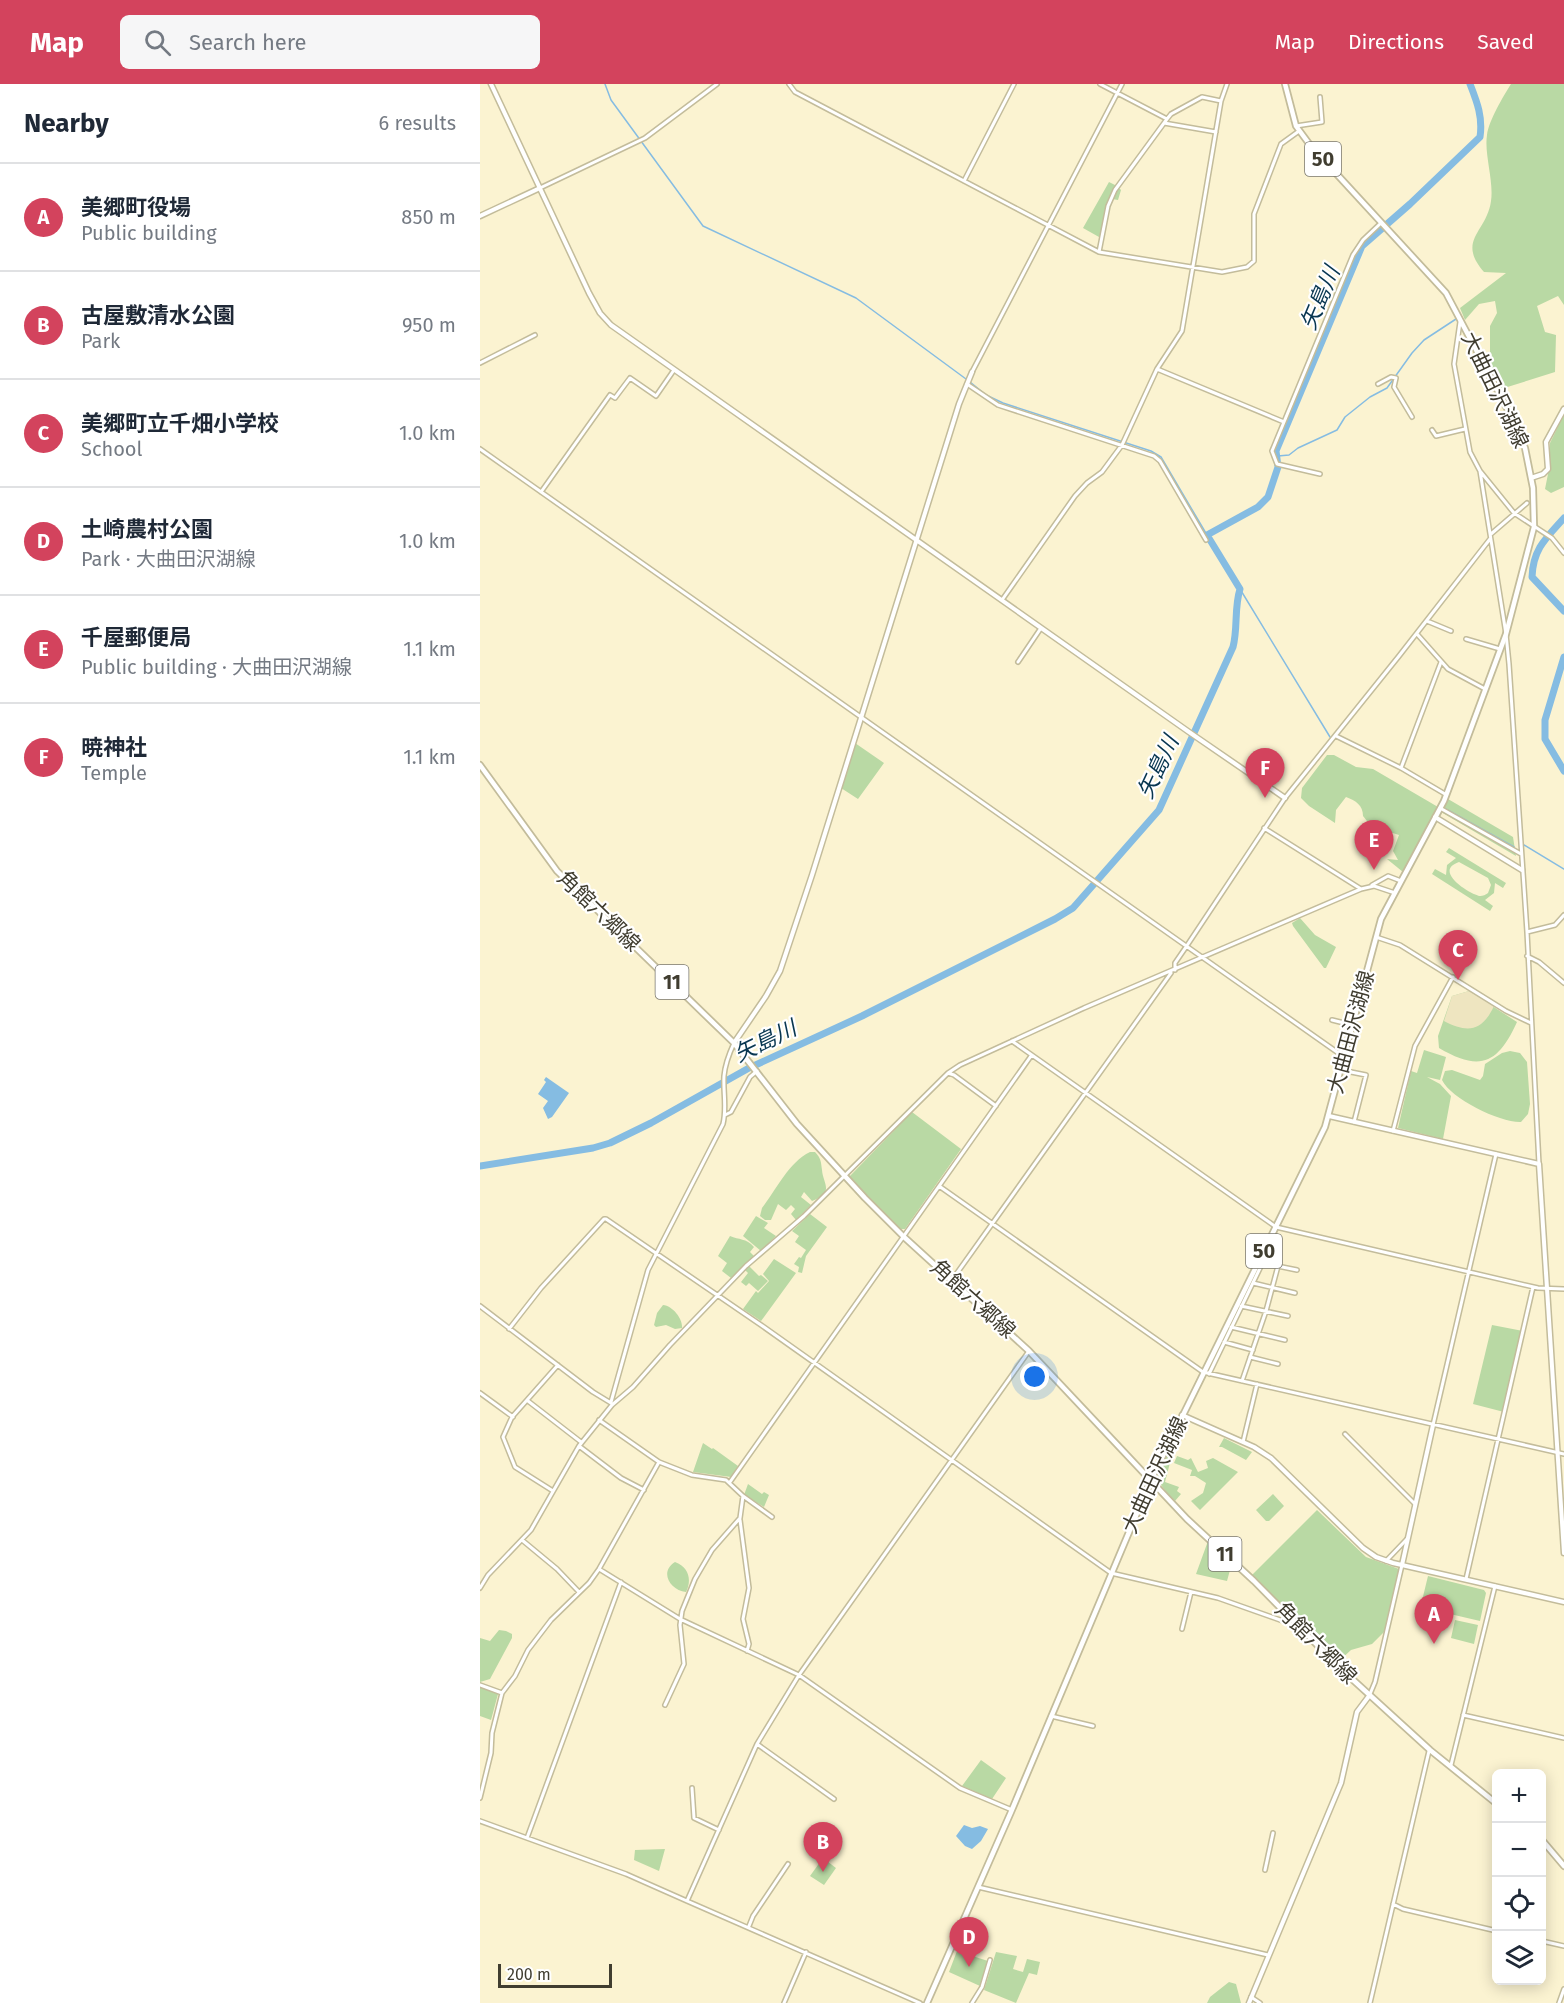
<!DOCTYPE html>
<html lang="en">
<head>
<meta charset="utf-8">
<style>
	:root { --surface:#fff; --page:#f6f6f7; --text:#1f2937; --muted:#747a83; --line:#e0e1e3; --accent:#d3435d }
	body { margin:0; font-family:"Fira Sans","Noto Sans JP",sans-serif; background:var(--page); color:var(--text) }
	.controls { position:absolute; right:18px; bottom:18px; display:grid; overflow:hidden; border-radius:9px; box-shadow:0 3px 15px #0003 }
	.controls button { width:54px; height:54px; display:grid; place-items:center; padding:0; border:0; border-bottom:2px solid var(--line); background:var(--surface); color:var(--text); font:30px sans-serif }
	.scale { position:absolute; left:18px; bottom:15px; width:114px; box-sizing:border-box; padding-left:6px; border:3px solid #403d30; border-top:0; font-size:16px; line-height:21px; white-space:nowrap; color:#403d30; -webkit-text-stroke:4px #fff; paint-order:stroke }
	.you { position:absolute; left:555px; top:1293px; width:21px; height:21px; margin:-15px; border:4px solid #fff; border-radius:50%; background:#1a73e8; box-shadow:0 0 0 9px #1a73e833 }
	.badge { display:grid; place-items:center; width:39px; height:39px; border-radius:50%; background:var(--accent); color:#fff; font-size:20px; font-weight:700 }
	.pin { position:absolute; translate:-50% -50px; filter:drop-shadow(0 2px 3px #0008) }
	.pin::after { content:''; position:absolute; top:32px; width:21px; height:18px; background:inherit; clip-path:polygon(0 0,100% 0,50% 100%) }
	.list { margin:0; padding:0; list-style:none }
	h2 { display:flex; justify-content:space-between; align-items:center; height:78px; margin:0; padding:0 24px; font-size:26px }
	h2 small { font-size:20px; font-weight:400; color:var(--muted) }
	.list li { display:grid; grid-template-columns:39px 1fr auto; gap:18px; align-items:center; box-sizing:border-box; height:108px; padding:0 24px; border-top:2px solid var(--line) }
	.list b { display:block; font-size:22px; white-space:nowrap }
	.list p { margin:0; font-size:20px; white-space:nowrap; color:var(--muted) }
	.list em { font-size:20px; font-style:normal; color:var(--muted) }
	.icon { flex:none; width:33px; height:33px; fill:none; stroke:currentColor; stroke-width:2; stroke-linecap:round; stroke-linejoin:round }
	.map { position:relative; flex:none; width:1084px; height:1919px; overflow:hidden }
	header { display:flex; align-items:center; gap:36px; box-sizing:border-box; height:84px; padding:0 30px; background:var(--accent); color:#fff }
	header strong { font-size:28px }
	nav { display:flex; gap:33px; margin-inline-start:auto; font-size:21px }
	.search { width:420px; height:54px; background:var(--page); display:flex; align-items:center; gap:15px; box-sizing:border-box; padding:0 21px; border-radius:9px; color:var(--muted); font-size:22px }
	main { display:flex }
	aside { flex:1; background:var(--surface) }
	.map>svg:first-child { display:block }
	.green { fill:#b9d9a4; fill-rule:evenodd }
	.sand { fill:#eee5c0 }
	.water { fill:#85bce2 }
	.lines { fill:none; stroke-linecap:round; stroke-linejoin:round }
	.stream { stroke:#85bce2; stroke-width:1.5 }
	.river { stroke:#85bce2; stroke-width:7 }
	.minor-casing { stroke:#c3bc9b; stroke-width:6 }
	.tertiary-casing { stroke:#c3bc9b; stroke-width:7 }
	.primary-casing { stroke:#c3bc9b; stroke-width:8 }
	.minor { stroke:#fff; stroke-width:3 }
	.tertiary { stroke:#fff; stroke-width:4 }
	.primary { stroke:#fff; stroke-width:4.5 }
	.labels { text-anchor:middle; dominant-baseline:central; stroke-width:4.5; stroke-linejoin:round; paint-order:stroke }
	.shield { fill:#fff; stroke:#79776e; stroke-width:1.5 }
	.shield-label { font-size:20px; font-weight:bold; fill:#403d30 }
	.street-label { font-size:21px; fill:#403d30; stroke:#fff }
	.water-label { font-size:22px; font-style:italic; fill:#083650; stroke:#fff }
</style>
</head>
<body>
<header>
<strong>Map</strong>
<div class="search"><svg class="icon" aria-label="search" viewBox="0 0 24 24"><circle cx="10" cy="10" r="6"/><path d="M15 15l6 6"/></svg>Search here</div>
<nav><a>Map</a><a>Directions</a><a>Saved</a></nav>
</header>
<main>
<aside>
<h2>Nearby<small>6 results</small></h2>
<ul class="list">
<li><span class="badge">A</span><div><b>美郷町役場</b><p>Public building</p></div><em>850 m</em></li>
<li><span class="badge">B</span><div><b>古屋敷清水公園</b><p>Park</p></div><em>950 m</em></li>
<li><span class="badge">C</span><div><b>美郷町立千畑小学校</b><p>School</p></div><em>1.0 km</em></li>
<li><span class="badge">D</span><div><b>土崎農村公園</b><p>Park · 大曲田沢湖線</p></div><em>1.0 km</em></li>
<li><span class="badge">E</span><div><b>千屋郵便局</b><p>Public building · 大曲田沢湖線</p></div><em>1.1 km</em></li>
<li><span class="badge">F</span><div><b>暁神社</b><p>Temple</p></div><em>1.1 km</em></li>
</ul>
</aside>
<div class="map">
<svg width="1084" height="1919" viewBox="0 0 1084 1919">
	<rect width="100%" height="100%" fill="#fbf3d1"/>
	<path class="green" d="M1031 0H1084V221L1078 212 1057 222 1065 248 1076 251 1075 288 1021 305 1010 280V242L1017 229 1015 217 999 220 985 236 980 224 1026 189 1004 188C976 156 1007 148 1011 117 1014 97 1004 70 1007 51 1009 36 1023 13 1031 0Z
		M629 98 637 102 641 106 638 116 632 115C626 128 627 142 619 153L603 144Z
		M1084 330V403L1071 409 1065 405 1070 380V359Z
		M375 659 404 679 378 715 361 704Z
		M847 671H854L876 683 893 685 958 723 923 788 907 775 918 776 913 767 919 751 891 742 883 732C883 721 876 717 866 713L856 726 855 739 829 722 821 714 822 704Z
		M968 715 1033 753 1036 772 961 728Z
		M969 764 1026 799 1023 804 1015 799 1014 809 1005 816 1013 822 1010 827 952 790 955 785 966 791 967 781 976 774 966 768ZM979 778 1008 794 1011 801 1008 809C1005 811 1004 812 999 812 988 809 953 787 979 778Z
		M820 834 835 851 856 863 846 884H844L813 842 812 839Z
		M989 907 1037 938C1018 980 1000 988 959 964L958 952 972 912Z
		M944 966 966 973 960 996 947 993 960 1000 971 1012 963 1055 918 1044 931 987 937 989Z
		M1030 967 1040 969 1047 978 1050 1020 1048 1030 1041 1038C1021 1039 971 1015 962 996L965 987 972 986 1000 996 1003 992 1005 980 1022 969Z
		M432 1028 481 1065 425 1145H419L368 1094Z
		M330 1068H335C341 1074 341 1078 342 1086 343 1100 355 1108 332 1117L324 1108 321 1113 331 1121 316 1136 311 1130 315 1125 311 1121 306 1126 298 1120 291 1136H285L280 1132 282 1124C296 1106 309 1078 330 1068Z
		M330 1130 347 1143 326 1172 322 1189 318 1188 319 1183 314 1180 319 1173 321 1174 326 1166 315 1158 319 1152 312 1147Z
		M276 1132 288 1139 284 1144 296 1152 281 1167 263 1152Z
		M250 1152C259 1156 266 1154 274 1163L270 1168 275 1173 251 1194 242 1187 247 1179 238 1172Z
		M294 1175 316 1189 281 1237 263 1225 276 1207 278 1209 289 1197 283 1190Z
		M269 1182 279 1192 281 1191 288 1197 278 1207 269 1199 266 1202 261 1198 268 1189 265 1186Z
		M183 1221C193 1222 203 1235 202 1244L195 1245 186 1241 176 1243 174 1241 177 1229Z
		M1012 1241 1043 1247 1024 1328 993 1320Z
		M744 1354 772 1368 766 1376 742 1363H739Z
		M223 1359 232 1365 233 1364 258 1382 251 1393 213 1388Z
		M690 1363 692 1364 688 1373 691 1375 685 1398 699 1403 697 1407 701 1410 695 1417C671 1393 676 1391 690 1363Z
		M697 1372 708 1376 711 1374 718 1388 728 1384 726 1377 733 1374 758 1388 720 1426 711 1417 723 1409 726 1399 715 1392H710L712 1386 694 1379Z
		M268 1400 282 1410 284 1408 289 1411 284 1423 264 1411Z
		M793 1410 804 1422 789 1437H786L776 1426Z
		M837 1426 886 1473 919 1485 905 1547 892 1560 871 1566 858 1578 772 1491Z
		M728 1457 741 1469 734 1481 750 1486 747 1497 716 1490Z
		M195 1478C209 1483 212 1496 206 1508 190 1506 179 1488 195 1478Z
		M948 1492 1004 1506 1006 1509 1000 1537 953 1526 945 1530 939 1529Z
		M975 1536 998 1541 994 1560 971 1554Z
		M19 1546 26 1547 32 1550V1554L10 1595 0 1598V1554L10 1557Z
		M0 1603 18 1610 11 1636 0 1632Z
		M501 1676 526 1694 512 1715 482 1702Z
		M185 1765 179 1787 154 1776 155 1766Z
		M343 1774 356 1784 344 1801 330 1792Z
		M477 1867 508 1877 500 1902 469 1888Z
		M516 1868 537 1872 533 1885 543 1888 547 1875 560 1878 557 1891 549 1889 536 1919 504 1906Z
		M749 1898 756 1900 761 1919H727L730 1913Z"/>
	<path class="sand" d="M989 907 1014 922C1002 948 987 949 964 937L972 912Z"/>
	<path class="water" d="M66 993 89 1009 72 1033 68 1035 63 1024 68 1017 58 1010 66 998 64 996Z
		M484 1741 492 1744 500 1742 508 1745 501 1757 492 1765 485 1762 476 1752Z"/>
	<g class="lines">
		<path class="stream" d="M125 0 131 16 223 142 376 214 486 295
			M490 298 506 311 523 319 671 367 681 373 727 451
			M798 372 809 371 818 364 857 346 865 333 890 313 907 304 932 269 944 256 976 235
			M760 505 850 653
			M964 724 1034 763
			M1044 761 1084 785"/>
		<path class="river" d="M1084 434C1066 454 1053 465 1052 493L1084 527
			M1084 573 1065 636V655L1084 687
			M0 1082 113 1064 130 1059 171 1039 269 984 382 932 575 835 593 824 679 726 753 563C758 544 754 524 760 505L727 451 778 423 788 413 798 383 796 367 882 162 930 120 1000 53C1003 33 997 18 990 0"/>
		<defs>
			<path id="minor" d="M309 0 315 8 619 168 742 188 767 183 774 177V130L801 60 819 47
				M620 0 687 35
				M684 39 736 48
				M816 42 842 38 840 13
				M484 97 534 0
				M60 104 165 54 237 0
				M619 168 628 122 635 106 687 35 691 30 722 13 741 17
				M980 238 974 280 990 368 1000 387 1034 429 1072 454 1084 469
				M0 279 55 251
				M677 285 804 338
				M492 288 642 0
				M487 300 518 321 674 372 680 377 726 456
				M898 300 911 293 916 294 914 303 932 333
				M952 346 956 352 985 345
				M0 365 864 973
				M1000 387 1026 550 1029 580 1047 848 1059 1080
				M840 390 797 380 792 367 873 171 883 156 901 139
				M61 408 130 311 135 314 150 294 176 312 194 286
				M1011 450 1047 419
				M522 516 595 412 607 399 622 388 642 361 677 285 702 247 741 17 747 0
				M947 537 971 547
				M937 550 968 585 1005 605
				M986 555 1020 565
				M538 578 561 544
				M856 652 921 684 965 710
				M921 684 961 578
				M960 724 1041 770
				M784 744 881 805
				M892 801 908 792 921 797
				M1047 848 1075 841 1084 831
				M896 853 920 861 1026 927 1051 939
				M1047 872 1059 878 1084 899
				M695 886V879L706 863 805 714 919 572 1010 455
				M852 936 872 941
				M532 957 796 1143 1058 1204 1084 1205
				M861 986 886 991 874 1038
				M468 989 474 991 516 1022
				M245 1031 251 1028 270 993 277 987
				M913 1047 935 962 973 893
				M459 1102 723 1288 1084 1370
				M783 1179 817 1186
				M472 1196 691 889
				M773 1199 815 1209
				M0 1222 113 1308 131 1319
				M761 1222 808 1232
				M751 1243 805 1256
				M29 1245 61 1204 124 1135H126L281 1241 631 1489 738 1514 817 1542
				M744 1258 773 1266
				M770 1273 798 1280
				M729 1290 783 1178
				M762 1297 786 1227 798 1182
				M0 1309 33 1333
				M48 1317 101 1358
				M131 1318 168 1186 243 1040C247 1023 243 1009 244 992 245 980 249 970 254 959
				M119 1336 179 1378 212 1391 246 1396 263 1412 292 1433
				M953 1341 1016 1070
				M865 1350 935 1420
				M763 1358 777 1300
				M99 1362 141 1394 164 1406
				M250 1398 551 972
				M73 1407 35 1383 23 1353 32 1333 78 1281
				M260 1436 269 1504 263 1535 269 1560 267 1567
				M42 1456 77 1485 99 1508
				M906 1477 927 1455
				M119 1485 200 1535 319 1591 480 1704 532 1726
				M986 1495 1053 1203
				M0 1504 8 1491 51 1446 99 1362 132 1321 153 1303 190 1261 266 1182 324 1132 468 989 480 981 604 924 881 805 894 802 915 809
				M702 1545 711 1508
				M0 1601 22 1609
				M890 1610 895 1598 922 1481
				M185 1621 204 1580 200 1541 202 1527 215 1495 232 1466 260 1434 263 1412
				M983 1631 1084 1654
				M571 1632 613 1642
				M277 1660 354 1715
				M971 1681 1015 1502
				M212 1704 214 1734 239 1746
				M0 1714 11 1669 12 1649 22 1609 35 1592 48 1566 71 1536 109 1499 119 1485 179 1378
				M0 1737 146 1790 207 1817
				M47 1754 141 1498
				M785 1786 793 1749
				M498 1803 788 1871
				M913 1820 923 1825 1017 1847
				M269 1842 273 1832 308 1780
				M1062 1857 1084 1862
				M771 1913 780 1919
				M304 1919 326 1868
				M440 1919 207 1817 277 1660 319 1591 549 1267
				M492 1919 502 1903 510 1876
				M890 1919 949 1667
				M1079 1919 1084 1905"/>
			<path id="tertiary" d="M11 0 109 209 120 229 131 241 709 648 805 714
				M0 132 60 104
				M1051 394 1063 390 1068 385 1066 358 1084 325
				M955 733 1042 786
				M254 959 286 912 300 887 332 791 479 320 492 288
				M849 1032 1059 1080 1084 1469
				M702 1331 774 1363 791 1374 883 1464 896 1473 913 1479 1084 1518
				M922 1481 953 1341
				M769 1919 861 1699 877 1628 889 1612"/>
			<path id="primary" d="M0 681 77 787 254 959 317 1040 385 1114 424 1153 549 1267 707 1435 774 1497 860 1584 950 1666 1017 1720
				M1062 1756 1084 1782
				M447 1919 531 1728 671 1396 845 1043 901 835 964 717 1026 550 1054 443 1053 404 1045 364 1031 332 966 209 830 61 816 42 805 0"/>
		</defs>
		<use href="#minor" class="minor-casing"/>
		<use href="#tertiary" class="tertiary-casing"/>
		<use href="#primary" class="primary-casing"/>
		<use href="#minor" class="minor"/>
		<use href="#tertiary" class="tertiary"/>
		<use href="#primary" class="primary"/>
	</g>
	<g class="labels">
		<g class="shield">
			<rect x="825" y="58" width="36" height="34" rx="4.5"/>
			<rect x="175.5" y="881" width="33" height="34" rx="4.5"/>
			<rect x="766" y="1150" width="36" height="34" rx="4.5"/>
			<rect x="728.5" y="1453" width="33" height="34" rx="4.5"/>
		</g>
		<g class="shield-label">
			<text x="843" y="75">50</text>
			<text x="192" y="898">11</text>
			<text x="784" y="1167">50</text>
			<text x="745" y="1470">11</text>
		</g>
		<g class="street-label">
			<text transform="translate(1015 306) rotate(64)">大曲田沢湖線</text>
			<text transform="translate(119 827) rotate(44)">角館六郷線</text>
			<text transform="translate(871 948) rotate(-75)">大曲田沢湖線</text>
			<text transform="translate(493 1215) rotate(42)">角館六郷線</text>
			<text transform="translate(675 1391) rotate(-65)">大曲田沢湖線</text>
			<text transform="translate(836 1559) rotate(45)">角館六郷線</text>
		</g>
		<g class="water-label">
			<text transform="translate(840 214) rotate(-67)">矢島川</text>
			<text transform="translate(678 683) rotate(-65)">矢島川</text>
			<text transform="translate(285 957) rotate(-26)">矢島川</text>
		</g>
	</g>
</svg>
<div class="controls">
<button>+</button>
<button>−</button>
<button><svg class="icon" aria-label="locate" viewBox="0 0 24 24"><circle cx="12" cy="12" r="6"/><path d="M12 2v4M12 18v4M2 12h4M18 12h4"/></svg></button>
<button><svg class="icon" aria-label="layers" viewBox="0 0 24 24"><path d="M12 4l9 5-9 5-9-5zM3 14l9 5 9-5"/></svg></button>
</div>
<div class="scale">200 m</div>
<div class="you"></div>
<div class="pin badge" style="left:954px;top:1560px">A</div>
<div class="pin badge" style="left:343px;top:1788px">B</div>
<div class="pin badge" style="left:978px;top:896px">C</div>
<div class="pin badge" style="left:489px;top:1883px">D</div>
<div class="pin badge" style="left:894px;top:786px">E</div>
<div class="pin badge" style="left:785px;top:714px">F</div>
</div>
</main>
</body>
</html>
